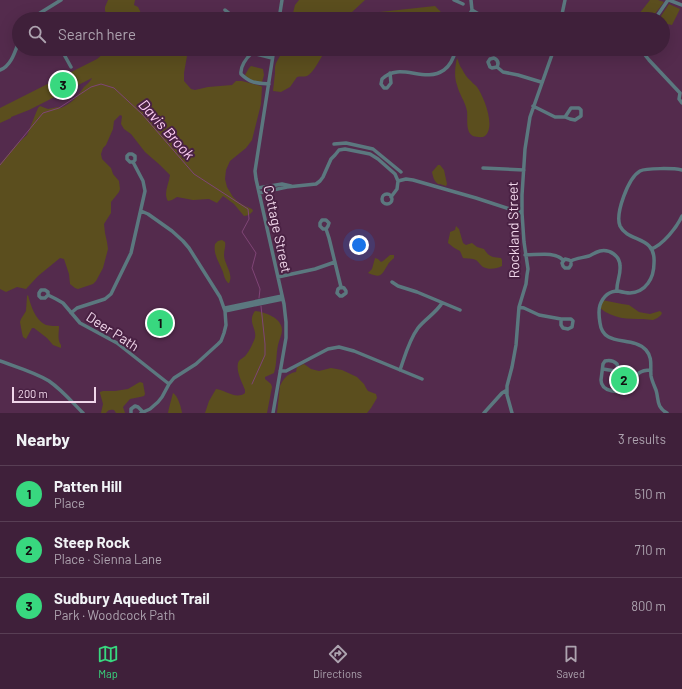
<!DOCTYPE html>
<html lang="en">
<head>
<meta charset="utf-8">
<style>
	:root { --surface:#3f203a; --page:#462842; --text:#f1f3f6; --muted:#ada3af; --line:#583e54; --accent:#38d87f }
	body { margin:0; font-family:Barlow,sans-serif; background:var(--page); color:var(--text) }
	.scale { position:absolute; left:12px; bottom:10px; width:84px; box-sizing:border-box; padding-left:4px; border:2px solid #f0d6ea; border-top:0; font-size:11px; line-height:14px; white-space:nowrap; color:#f0d6ea; -webkit-text-stroke:3px #492143; paint-order:stroke }
	.you { position:absolute; left:359px; top:245px; width:14px; height:14px; margin:-10px; border:3px solid #fff; border-radius:50%; background:#1a73e8; box-shadow:0 0 0 6px #1a73e833 }
	.badge { display:grid; place-items:center; width:26px; height:26px; border-radius:50%; background:var(--accent); color:#111; font-size:13px; font-weight:700 }
	.pin { position:absolute; translate:-50% -50%; border:2px solid #fff; box-shadow:0 1px 4px #0006 }
	.list { margin:0; padding:0; list-style:none }
	h2 { display:flex; justify-content:space-between; align-items:center; height:52px; margin:0; padding:0 16px; font-size:17px }
	h2 small { font-size:13px; font-weight:400; color:var(--muted) }
	.list li { display:grid; grid-template-columns:26px 1fr auto; gap:12px; align-items:center; box-sizing:border-box; height:56px; padding:0 16px; border-top:1px solid var(--line) }
	.list b { display:block; font-size:15px; white-space:nowrap }
	.list p { margin:0; font-size:13px; white-space:nowrap; color:var(--muted) }
	.list em { font-size:13px; font-style:normal; color:var(--muted) }
	.icon { flex:none; width:22px; height:22px; fill:none; stroke:currentColor; stroke-width:2; stroke-linecap:round; stroke-linejoin:round }
	.map { position:relative; flex:none; width:682px; height:413px; overflow:hidden }
	.search { position:absolute; background:var(--surface); box-shadow:0 4px 16px #0002; left:12px; right:12px; top:12px; height:44px; display:flex; align-items:center; gap:10px; box-sizing:border-box; padding:0 14px; border-radius:22px; color:var(--muted); font-size:15px }
	.sheet { height:220px; background:var(--surface) }
	nav { display:flex; justify-content:space-around; align-items:center; box-sizing:border-box; height:56px; border-top:1px solid var(--line); background:var(--surface); font-size:11px; color:var(--muted) }
	nav a { display:grid; justify-items:center; gap:2px }
	nav .on { color:var(--accent) }
	.map>svg:first-child { display:block }
	.green { fill:#5b4e1e }
	.lines { fill:none; stroke-linecap:round; stroke-linejoin:round }
	.stream { stroke:#7f4576; stroke-width:1 }
	.minor { stroke:#5b787f; stroke-width:3.5 }
	.labels { text-anchor:middle; dominant-baseline:central; stroke-width:4; stroke-linejoin:round; paint-order:stroke }
	.street-label { font-size:14px; fill:#f0d6ea; stroke:#492143 }
	.water-label { font-size:15px; font-style:italic; fill:#fdcdf3; stroke:#492143 }
</style>
</head>
<body>
<div class="map">
<svg width="682" height="413" viewBox="0 0 682 413">
	<rect width="100%" height="100%" fill="#542b4d"/>
	<path class="green" d="M108 0H135L134 5 138 7 141 13 140 19H109L110 17 105 11V7Z
		M299 0H365L352 12V15L435 6 447 18 459 19H292L290 17 293 13 295 5Z
		M650 0H658L664 2 651 19H635Z
		M669 4 680 9 672 25 663 23V19H659Z
		M109 49H171C176 56 178 54 185 54L187 56 184 73V81L191 89 195 90 208 87 232 85 236 81H242L261 86 262 87 261 104 252 140 246 148 230 161 226 170 225 179 227 187 233 197 238 202 245 206 252 209 253 211 249 215 244 216 234 204 223 196 217 203 209 199 193 200 177 197 172 200 168 201C163 193 169 184 170 175L160 165 145 152 131 134 124 129 121 124 122 116 120 115 114 121 113 129 106 145 103 148 101 154 102 159 111 168 113 174 119 181 120 189 119 192 111 202V213L104 224 105 233 107 242 108 249 103 268 96 281 93 284 78 289 75 288 70 284 69 274 64 259 60 258 38 276 26 289 17 287 6 292 0 289V164L16 145 27 135 38 108 40 106 48 109 58 107 61 108C71 104 78 96 84 87 87 84 90 82 92 78L29 110 11 117V118L0 123V108L97 59Z
		M279 49H327C321 56 314 73 307 76 304 77 300 76 297 77L290 87 281 92 273 91 275 73V67L276 63 280 56Z
		M457 58C459 62 459 65 462 69 464 73 467 78 471 81 473 84 476 85 477 87 484 97 496 127 485 136 482 138 477 137 473 136 465 132 468 118 467 111 465 101 459 94 457 85 454 77 455 66 457 58Z
		M251 66 263 69 264 75 262 82C256 83 249 80 245 75L249 68Z
		M438 165H440L444 170 447 184 446 186 440 184H438C434 181 433 177 432 172Z
		M456 226 459 229 463 243 466 245 472 243 477 247 484 249C489 257 492 257 501 258L502 260V266C496 269 489 270 483 267 480 265 479 262 476 260 472 258 467 259 463 258L460 251C455 249 452 246 448 243 448 240 450 235 450 232L455 230Z
		M222 240 225 242C226 246 224 250 224 255 224 264 234 274 229 283H228C225 280 224 276 223 272 219 262 213 254 215 244L218 241Z
		M390 255H394V258C392 260 389 262 387 266 381 276 381 278 368 273L372 269 375 258 378 259 381 262 383 261Z
		M28 295C31 306 35 320 46 325 50 326 55 326 59 326 59 332 57 340 61 345V348L53 345 47 338 34 328H32L26 339 23 337 22 333 20 322 21 319 26 311 27 296Z
		M602 300 622 304 629 305 639 312 644 313 650 314 660 311 662 313 661 315C659 317 656 319 653 320 650 320 646 319 643 319 628 319 613 319 600 308Z
		M255 311C265 312 282 318 282 330 282 335 279 340 278 345 276 354 277 364 274 373L265 377V379L271 384 272 387 267 413H205L209 401 216 389C225 390 236 400 245 393V390C242 382 236 372 238 363 239 359 244 358 246 355 250 350 253 343 255 338 257 328 247 322 255 311Z
		M304 364 311 369 319 371 331 368 342 370 357 377 364 384 366 388 368 391 376 394 377 398 371 408 367 413H277L280 386C283 379 288 373 296 372L297 367Z
		M140 382 143 383 145 394 144 396 140 397 130 399 123 407 125 413H116L114 410C110 409 108 410 106 413H101L103 404 100 393V392L103 391H115L128 389 138 383Z
		M173 393C178 396 181 407 182 413H168L169 408Z"/>
	<g class="lines">
		<path class="stream" d="M0 165 43 113 59 108 91 87 101 84 114 88 142 114 194 174 248 209 249 219 242 232 256 253 252 268 260 289 259 298
			M252 384 265 355V344L261 306"/>
		<path class="minor" d="M454 0 463 4
			M669 0 682 5
			M225 10C237 21 248 19 262 17 268 16 273 17 279 18
			M472 10 487 19
			M40 13 43 19
			M33 19 40 13 61 0
			M279 19 282 0
			M467 19 472 10 471 0
			M561 19 565 0
			M655 19 668 0
			M61 49 71 67
			M644 49 645 55 649 60 680 93
			M497 67 492 68 490 67 488 62 490 59 494 58C498 60 499 63 497 67L503 72 518 75 541 82
			M0 70C11 66 15 52 19 41
			M390 73 391 83 387 88H384L381 84 382 79C400 61 424 84 444 70 451 65 454 57 456 49
			M269 84C256 83 250 83 241 74 240 67 246 58 252 53L272 58
			M680 93 679 99 682 103
			M533 106 555 117H565L571 108H579L581 110V116L575 120 570 119 565 117
			M334 144 346 143 373 149 401 172
			M483 168 524 170
			M258 188 282 184 291 186
			M259 193 287 187 316 184 320 181 323 177 331 159 335 155 339 150 345 149 370 154 378 159 395 174 398 181 406 179 413 180 476 198 522 213
			M382 199a5 5 0 1 1 10 0a5 5 0 1 1-10 0Z
			M391 197 397 189 398 181
			M141 211 148 214 172 231 183 241 189 248 220 297 225 311 226 325 224 333 221 341 218 344 196 364 174 378 169 384 162 397 158 402 150 409 141 413
			M326 229H323L320 226V223L322 220H326L329 223 328 226 326 229 329 238 341 287 338 289 337 293 340 296H342L346 293V291L344 288 341 287
			M651 249C663 245 677 227 682 216
			M525 255C537 255 555 251 563 260
			M571 261V265L569 268H565L563 266 562 263 565 259 569 260 571 261C576 258 582 258 589 256 593 254 596 252 600 251 610 249 620 256 620 266 621 275 616 283 617 291
			M278 277 315 269 335 262
			M392 282 398 286 417 292 460 310
			M48 295 45 298H41L39 296V293L41 290H45L48 292V295L56 299 63 303 80 323 117 343 169 384
			M519 307 524 308 539 315 561 319H571L573 321 572 327 568 329 563 328 561 325V319
			M225 308 282 296
			M225 311 283 299
			M71 313 77 308 105 299 111 294 131 253 145 191 143 181 133 162H130L127 159V156L129 154H132L135 156V160L133 162
			M0 361C16 367 34 372 49 381 62 390 72 402 83 413
			M603 369 615 371 618 368 617 364C614 361 609 360 605 361L603 364 601 380C601 392 620 394 628 388 634 384 634 377 639 373 643 370 647 370 651 370
			M400 370C405 356 409 340 418 328 425 319 436 313 442 303
			M280 371H286L328 349 339 347 354 351 422 379
			M131 413V409L135 406 138 407 143 412
			M273 413 286 338V322L284 304 256 179 255 171 274 49
			M484 413 502 393 507 390
			M512 413 507 395V386L512 367 516 345 519 307 526 284 527 275 528 269 524 242 522 213V195L525 149 530 117 554 49
			M667 413C656 407 659 400 656 390 654 385 652 381 651 376 650 366 653 358 646 350 632 335 603 348 600 323 599 317 598 311 600 305 603 297 609 291 618 291 622 292 626 293 630 293 646 292 654 278 654 263 656 235 628 243 620 226 615 214 628 178 640 171 646 168 674 168 682 170"/>
	</g>
	<g class="labels">
		<g class="street-label">
			<text transform="translate(278 229) rotate(78)">Cottage Street</text>
			<text transform="translate(513 230) rotate(-91)">Rockland Street</text>
			<text transform="translate(113 331) rotate(33)">Deer Path</text>
		</g>
		<g class="water-label">
			<text transform="translate(167 129) rotate(48)">Davis Brook</text>
		</g>
	</g>
</svg>
<div class="scale">200 m</div>
<div class="you"></div>
<div class="pin badge" style="left:160px;top:323px">1</div>
<div class="pin badge" style="left:624px;top:380px">2</div>
<div class="pin badge" style="left:63px;top:85px">3</div>
<div class="search"><svg class="icon" aria-label="search" viewBox="0 0 24 24"><circle cx="10" cy="10" r="6"/><path d="M15 15l6 6"/></svg>Search here</div>
</div>
<section class="sheet">
<h2>Nearby<small>3 results</small></h2>
<ul class="list">
<li><span class="badge">1</span><div><b>Patten Hill</b><p>Place</p></div><em>510 m</em></li>
<li><span class="badge">2</span><div><b>Steep Rock</b><p>Place · Sienna Lane</p></div><em>710 m</em></li>
<li><span class="badge">3</span><div><b>Sudbury Aqueduct Trail</b><p>Park · Woodcock Path</p></div><em>800 m</em></li>
</ul>
</section>
<nav>
<a class="on"><svg class="icon" aria-label="map" viewBox="0 0 24 24"><path d="M3 6l6-2 6 2 6-2v14l-6 2-6-2-6 2zM9 4v14M15 6v14"/></svg>Map</a>
<a><svg class="icon" aria-label="directions" viewBox="0 0 24 24"><path d="M12 3l9 9-9 9-9-9zM9 14v-3h6M13 9l2 2-2 2"/></svg>Directions</a>
<a><svg class="icon" aria-label="saved" viewBox="0 0 24 24"><path d="M7 4h10v16l-5-4-5 4z"/></svg>Saved</a>
</nav>
</body>
</html>
